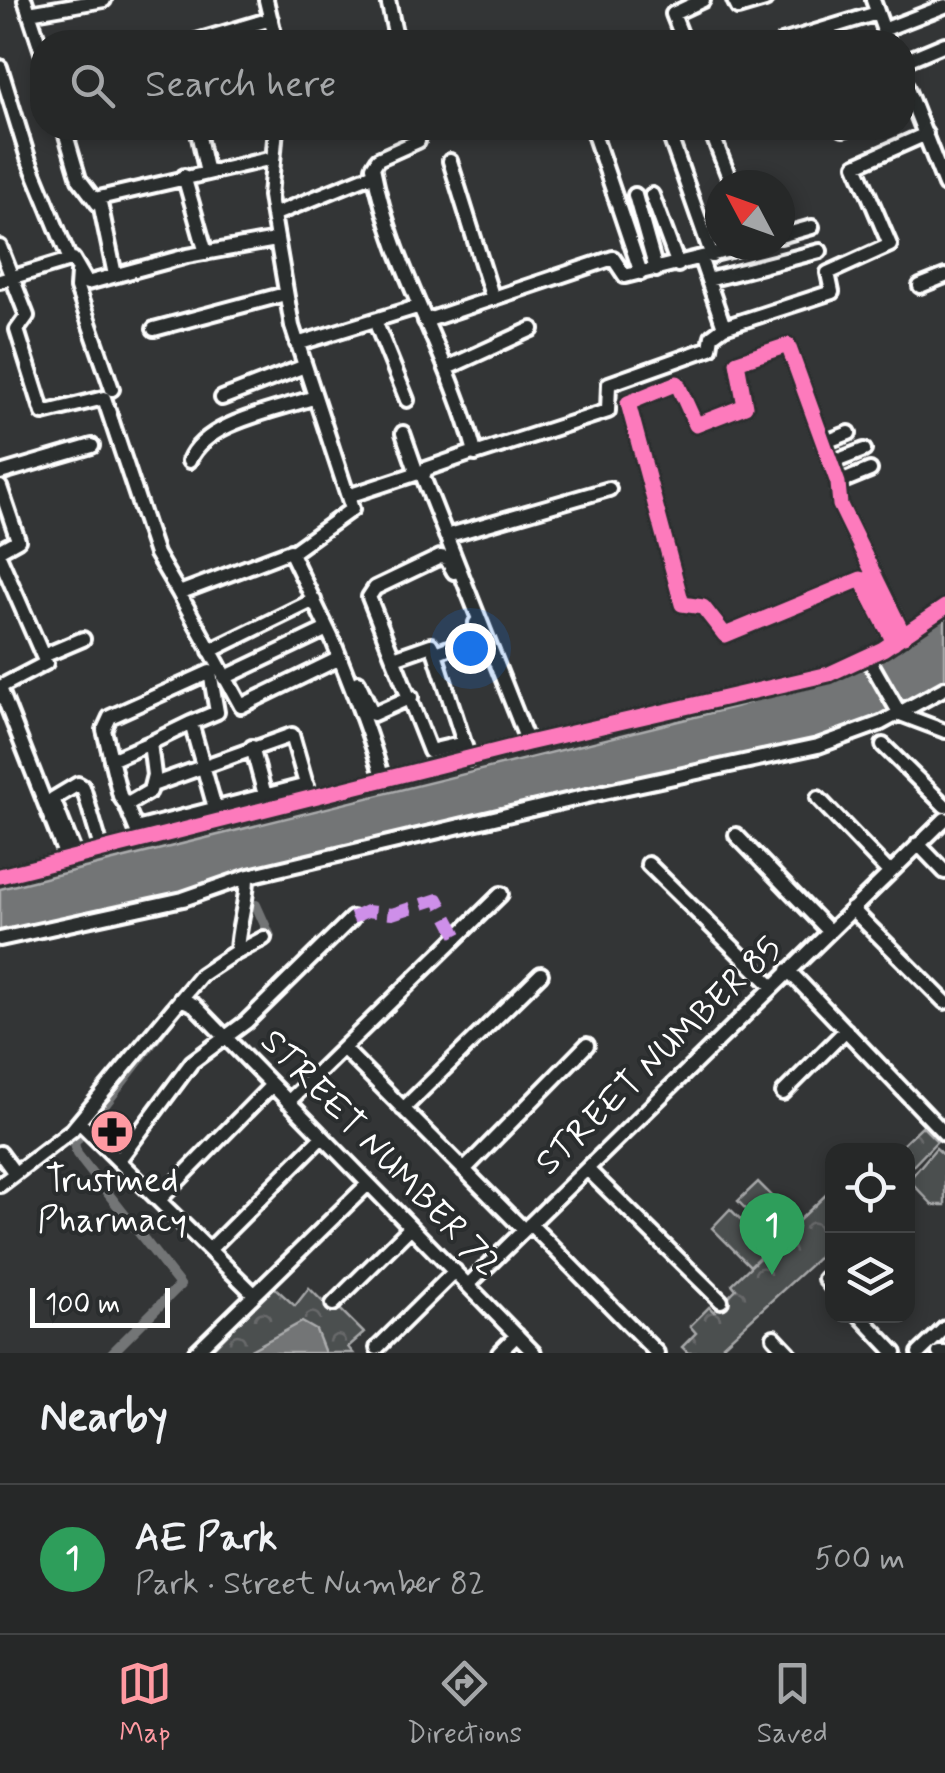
<!DOCTYPE html>
<html lang="en">
<head>
<meta charset="utf-8">
<style>
	:root { --surface:#262828; --page:#2e3030; --text:#f1f3f6; --muted:#a4a6a8; --line:#424445; --accent:#ff9aa2 }
	body { margin:0; font-family:Mynerve,sans-serif; background:var(--page); color:var(--text) }
	.controls { position:absolute; right:30px; bottom:30px; display:grid; overflow:hidden; border-radius:20px; box-shadow:0 5px 15px #0003 }
	.controls button { width:90px; height:90px; display:grid; place-items:center; padding:0; border:0; border-bottom:2px solid var(--line); background:var(--surface); color:var(--text); font:50px sans-serif }
	.compass { position:absolute; left:705px; top:170px; width:90px; height:90px; border-radius:50%; background:var(--surface); box-shadow:0 5px 15px #0003; rotate:311deg }
	.scale { position:absolute; left:30px; bottom:25px; width:140px; box-sizing:border-box; padding-left:10px; border:5px solid #fff; border-top:0; font-size:28px; line-height:35px; white-space:nowrap; color:#fff; -webkit-text-stroke:8px #2a2d2e; paint-order:stroke }
	.you { position:absolute; left:470px; top:648px; width:35px; height:35px; margin:-25px; border:8px solid #fff; border-radius:50%; background:#1a73e8; box-shadow:0 0 0 15px #1a73e833 }
	.badge { display:grid; place-items:center; width:65px; height:65px; border-radius:50%; background:var(--accent); color:#fff; font-size:32px; font-weight:700 }
	.pin { position:absolute; translate:-50% -82px; filter:drop-shadow(0 2px 5px #0008) }
	.pin::after { content:''; position:absolute; top:52px; width:35px; height:30px; background:inherit; clip-path:polygon(0 0,100% 0,50% 100%) }
	.list { margin:0; padding:0; list-style:none }
	h2 { display:flex; justify-content:space-between; align-items:center; height:130px; margin:0; padding:0 40px; font-size:42px }
	h2 small { font-size:32px; font-weight:400; color:var(--muted) }
	.list li { display:grid; grid-template-columns:65px 1fr auto; gap:30px; align-items:center; box-sizing:border-box; height:150px; padding:0 40px; border-top:2px solid var(--line) }
	.list b { display:block; font-size:38px; white-space:nowrap }
	.list p { margin:0; font-size:32px; white-space:nowrap; color:var(--muted) }
	.list em { font-size:32px; font-style:normal; color:var(--muted) }
	.icon { flex:none; width:55px; height:55px; fill:none; stroke:currentColor; stroke-width:2; stroke-linecap:round; stroke-linejoin:round }
	.map { position:relative; flex:none; width:945px; height:1353px; overflow:hidden }
	.search { position:absolute; background:var(--surface); box-shadow:0 5px 15px #0003; left:30px; right:30px; top:30px; height:110px; display:flex; align-items:center; gap:25px; box-sizing:border-box; padding:0 35px; border-radius:40px; color:var(--muted); font-size:38px }
	.sheet { height:280px; background:var(--surface) }
	nav { display:flex; justify-content:space-around; align-items:center; box-sizing:border-box; height:140px; border-top:2px solid var(--line); background:var(--surface); font-size:28px; color:var(--muted) }
	nav a { display:grid; justify-items:center; gap:5px }
	nav .on { color:var(--accent) }
	.map>svg:first-child { display:block }
	.forest { fill:url(#forest-crowns); stroke:#a6a7a8; stroke-width:2.5 }
	.garden { fill:#4c4f50; stroke:#a6a7a8; stroke-width:2.5 }
	.water { fill:#737576; stroke:#abacad; stroke-width:2.5 }
	.lines { fill:none; stroke-linecap:round; stroke-linejoin:round }
	.canal { stroke:#737576; stroke-width:10 }
	.minor-casing { stroke:#fff; stroke-width:20 }
	.minor { stroke:#2a2d2e; stroke-width:12 }
	.quiet { stroke:#ce8fe9; stroke-width:12; stroke-dasharray:25 12; stroke-linecap:butt }
	.cycleway-casing { stroke:#2a2d2e; stroke-width:21 }
	.cycleway { stroke:#fd7abc; stroke-width:15 }
	.labels { text-anchor:middle; dominant-baseline:central; stroke-width:8; stroke-linejoin:round; paint-order:stroke }
	.street-label { font-size:35px; fill:#fff; stroke:#2a2d2e }
	.poi-label { font-size:35px; fill:#fff; stroke:#2a2d2e }
</style>
</head>
<body>
<div class="map">
<svg width="945" height="1353" viewBox="0 0 945 1353">
	<defs>
		<pattern id="forest-crowns" width="20" height="18" patternUnits="userSpaceOnUse" patternTransform="scale(2.5)"><rect width="20" height="18" fill="#4c4f50"/><path d="M2 6a3 3 0 1 1 6 0M12 15a3 3 0 1 1 6 0" fill="none" stroke="#67696a"/></pattern>
	</defs>
	<rect width="100%" height="100%" fill="#333536"/>
	<filter id="ink" filterUnits="userSpaceOnUse"><feTurbulence type="fractalNoise" baseFrequency=".01" numOctaves="2"/><feDisplacementMap in="SourceGraphic" scale="20" xChannelSelector="R" yChannelSelector="G"/><feConvolveMatrix kernelMatrix="1 2 1 2 8 2 1 2 1" color-interpolation-filters="sRGB"/></filter>
	<g filter="url(#ink)">
		<path class="forest" d="M922 1126 937 1141 908 1171V1150H897Z
			M832 1189V1245L723 1345 730 1353H688L682 1347 696 1333 690 1326 709 1307 714 1312 736 1289 732 1284Z
			M273 1286 295 1306 309 1288 333 1312 339 1308 364 1333 348 1347 353 1353H209Z"/>
		<path class="garden" d="M936 1148 945 1156V1205H933L909 1180Z
			M758 1182 796 1220 776 1240 738 1201Z
			M730 1209 769 1247 750 1266 712 1228Z"/>
		<path class="water" d="M945 616V678L888 716 813 741 0 937V889L735 707 876 662Z
			M302 1322 316 1330 325 1353H245Z"/>
		<g class="lines">
			<path class="canal" d="M256 905 270 936 263 945
				M94 1119 164 1028
				M82 1132 74 1144 77 1154 180 1285 112 1353"/>
			<defs>
				<path id="minor" d="M25 0 42 52
					M266 0 276 42
					M388 0 397 42
					M734 0 738 8 765 0
					M873 0 888 42
					M29 13 104 0
					M883 30 945 6
					M193 42 271 19
					M684 42 673 14 703 0
					M782 42 877 13
					M902 62 945 44
					M0 67 28 158 70 260
					M902 76 945 185
					M64 128 79 179 98 204
					M197 128 207 173
					M417 128 418 141 378 159 373 167C392 268 449 354 475 452L426 469 423 477 528 743
					M592 128 641 273
					M667 128 712 256
					M710 128 732 185
					M843 129 847 128
					M450 161 493 299
					M184 176 206 253
					M635 195 656 270
					M652 195 678 265
					M273 215 270 196 276 128
					M780 236 812 227
					M0 247 27 316 17 330 43 413 104 398 156 554 179 593
					M701 260 724 327 832 292 828 273 890 245 856 165 926 134
					M78 273 77 288 112 389
					M115 275 99 198 273 158
					M708 280 820 251
					M0 281 73 259 87 283 187 256 276 240
					M920 286 945 276
					M375 321 407 400
					M425 321 613 258 625 276 750 245
					M154 329 285 294
					M297 344 417 307
					M447 368 532 329
					M222 398 305 366
					M403 433 417 473
					M823 443 849 433
					M475 454 608 411 609 384 710 348 712 336 724 327
					M189 461C205 421 279 410 315 397
					M831 463 864 450
					M0 473 92 446
					M838 483 870 470
					M0 487 18 540 0 550
					M348 496 424 471
					M446 536 609 489
					M291 553 352 509 292 326 273 215 374 174
					M0 558 46 663 0 687
					M454 572 446 558 440 557 375 588 369 597 430 751 464 743 469 759
					M894 642 861 579 725 635 703 607 682 604 628 403 677 383 696 425 745 406 737 362 788 345 838 483 840 505 904 636
					M210 651 314 600
					M435 653 464 743
					M43 656 83 639
					M340 658 241 706 179 593 290 551 334 643C352 689 370 733 383 780
					M394 658 431 645 435 653 475 638 479 633 476 623
					M868 658 900 714 945 731
					M224 678 327 629
					M358 682 373 714 411 697
					M0 688 67 859
					M883 745 945 806
					M252 747 265 795
					M111 760 150 743
					M152 785 292 735 310 798
					M818 798 889 872
					M126 805 120 796 104 730 110 717 210 672 217 712 191 723
					M136 829 307 785
					M736 835 829 931
					M141 841 126 805 150 791 154 775 150 743 191 723 219 822
					M918 844 945 872
					M76 857 53 799 78 784 83 787 102 851
					M648 864 772 986
					M0 876 528 743 829 674 883 649 945 607
					M852 909 945 1002
					M0 939 183 899 249 876 604 792 818 746 881 723 945 688
					M236 953 264 938
					M788 970 945 1134
					M181 999 194 1005 534 1353
					M344 1049 524 1230
					M783 1093 846 1030
					M288 1102 501 894
					M403 1109 541 974
					M79 1122 254 1294
					M0 1153 14 1172
					M119 1160 192 1062 246 1022 352 918
					M587 1169 721 1301
					M464 1170 587 1045
					M0 1185 72 1130 201 975 237 951C238 925 247 903 247 877
					M159 1200 272 1085
					M530 1224 657 1353
					M210 1249 322 1137
					M825 1279 832 1287
					M468 1285 945 819
					M333 1304 411 1227
					M860 1316 895 1353
					M774 1337 789 1353
					M377 1348 455 1271
					M195 1353 368 1184
					M499 1353 517 1335
					M919 1353 945 1328
					M939 1353H945"/>
			</defs>
			<use href="#minor" class="minor-casing"/>
			<use href="#minor" class="minor"/>
			<path class="quiet" d="M352 918 367 911 392 914 438 899 457 935"/>
			<defs>
				<path id="cycleway" d="M894 642 861 579 725 635 703 607 682 604 628 403 677 383 696 425 745 406 737 362 788 345 838 483 840 505 904 636
					M0 876 528 743 829 674 883 649 945 607"/>
			</defs>
			<use href="#cycleway" class="cycleway-casing"/>
			<use href="#cycleway" class="cycleway"/>
		</g>
	</g>
	<defs>
		<symbol id="pharmacy-disc" viewBox="-11 -11 22 22"><circle r="9.5" fill="#ff9aa2" stroke="#2a2d2e"/><path d="M-2-6h4v4h4v4h-4v4h-4v-4h-4v-4h4Z" fill="#111"/></symbol>
	</defs>
	<g fill-rule="evenodd">
		<use href="#pharmacy-disc" x="87" y="1107" width="50" height="50"/>
	</g>
	<g class="labels">
		<g class="street-label">
			<text transform="translate(659 1056) rotate(-44)">STREET NUMBER 85</text>
			<text transform="translate(380 1153) rotate(46)">STREET NUMBER 72</text>
		</g>
		<g class="poi-label">
			<text x="112" y="1181">Trustmed<tspan x="112" dy="40">Pharmacy</tspan></text>
		</g>
	</g>
</svg>
<div class="controls">
<button><svg class="icon" aria-label="locate" viewBox="0 0 24 24"><circle cx="12" cy="12" r="6"/><path d="M12 2v4M12 18v4M2 12h4M18 12h4"/></svg></button>
<button><svg class="icon" aria-label="layers" viewBox="0 0 24 24"><path d="M12 4l9 5-9 5-9-5zM3 14l9 5 9-5"/></svg></button>
</div>
<svg class="compass" viewBox="-18 -18 36 36"><path d="M0-13l5 13h-10z" fill="#e53935"/><path d="M0 13l5-13h-10z" fill="#a4a6a8"/></svg>
<div class="scale">100 m</div>
<div class="you"></div>
<div class="pin badge" style="left:772px;top:1275px;background:#2e9e5b">1</div>
<div class="search"><svg class="icon" aria-label="search" viewBox="0 0 24 24"><circle cx="10" cy="10" r="6"/><path d="M15 15l6 6"/></svg>Search here</div>
</div>
<section class="sheet">
<h2>Nearby<small></small></h2>
<ul class="list">
<li><span class="badge" style="background:#2e9e5b">1</span><div><b>AE Park</b><p>Park · Street Number 82</p></div><em>500 m</em></li>
</ul>
</section>
<nav>
<a class="on"><svg class="icon" aria-label="map" viewBox="0 0 24 24"><path d="M3 6l6-2 6 2 6-2v14l-6 2-6-2-6 2zM9 4v14M15 6v14"/></svg>Map</a>
<a><svg class="icon" aria-label="directions" viewBox="0 0 24 24"><path d="M12 3l9 9-9 9-9-9zM9 14v-3h6M13 9l2 2-2 2"/></svg>Directions</a>
<a><svg class="icon" aria-label="saved" viewBox="0 0 24 24"><path d="M7 4h10v16l-5-4-5 4z"/></svg>Saved</a>
</nav>
</body>
</html>
